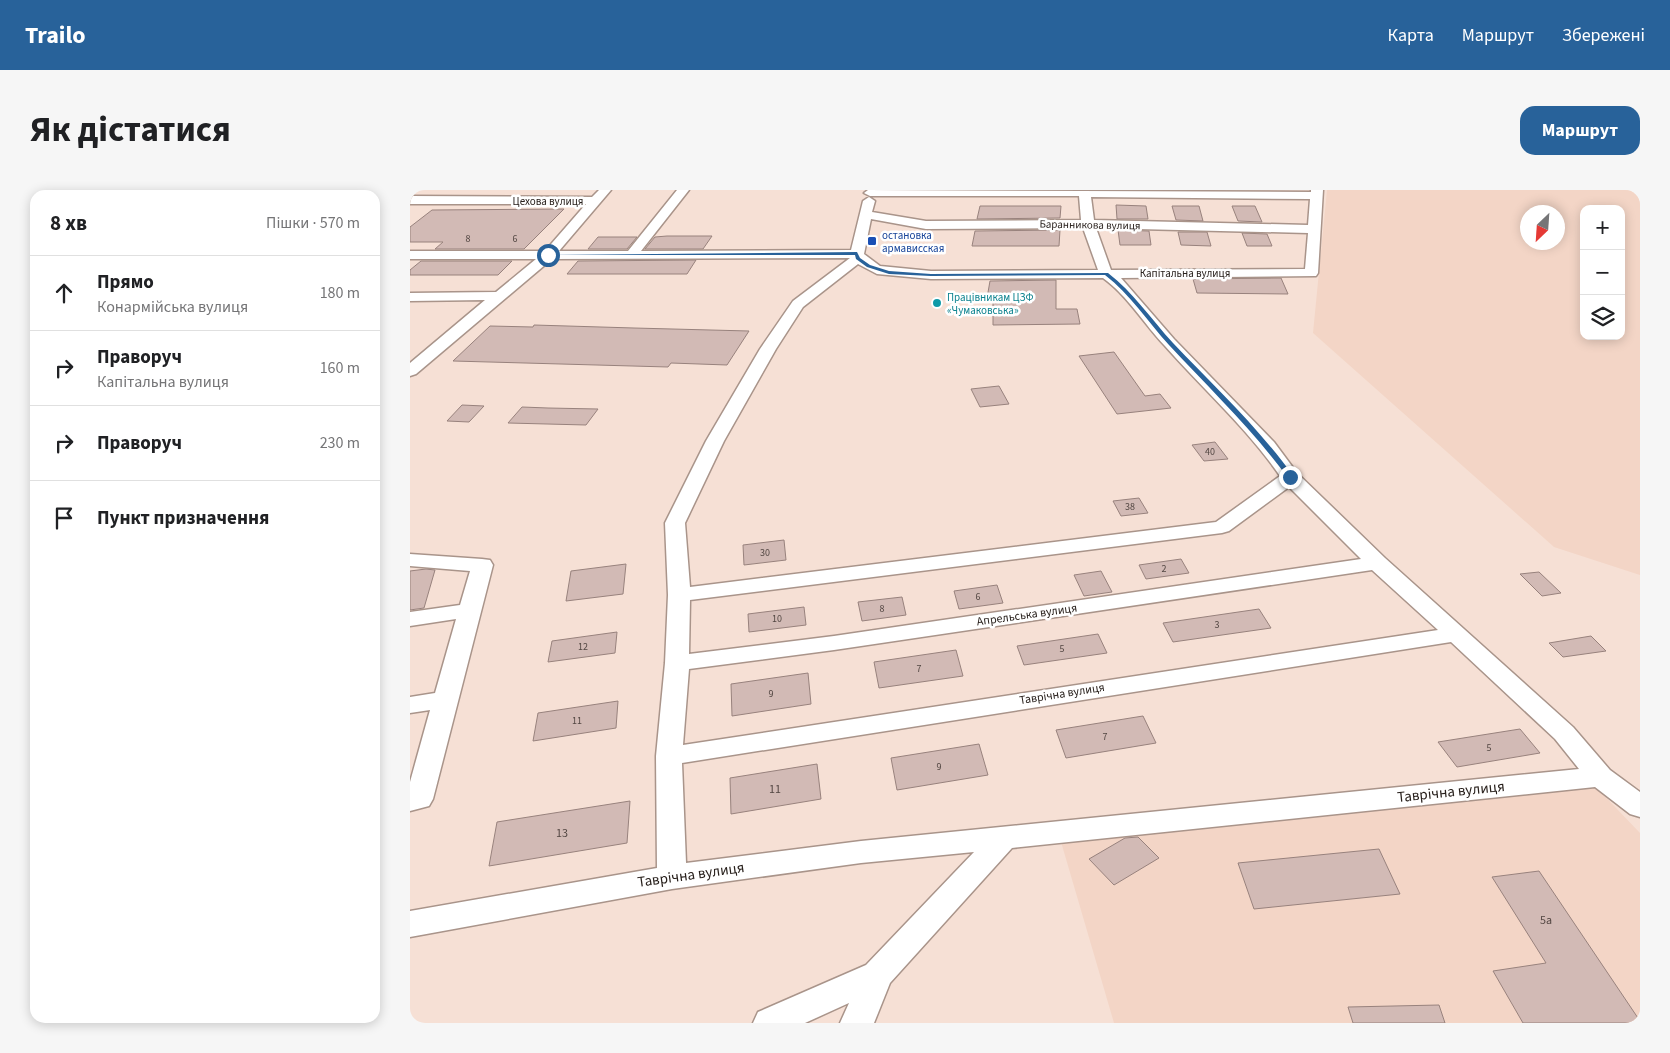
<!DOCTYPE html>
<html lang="uk">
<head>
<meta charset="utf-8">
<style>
	:root { --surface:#fff; --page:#f6f6f6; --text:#202124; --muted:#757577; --line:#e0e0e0; --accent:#28629a }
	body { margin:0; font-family:"Source Sans 3",sans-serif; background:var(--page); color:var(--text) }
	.controls { position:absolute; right:15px; top:15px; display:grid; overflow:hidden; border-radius:10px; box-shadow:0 2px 12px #0003 }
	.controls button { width:45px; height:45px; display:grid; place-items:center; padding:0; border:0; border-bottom:1px solid var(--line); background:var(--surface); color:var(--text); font:25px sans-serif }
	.compass { position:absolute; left:1110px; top:15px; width:45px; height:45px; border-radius:50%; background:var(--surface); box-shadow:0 2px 12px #0003; rotate:205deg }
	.stop { position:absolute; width:15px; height:15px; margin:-11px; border:4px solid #28629a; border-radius:50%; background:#fff }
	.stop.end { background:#28629a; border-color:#fff; box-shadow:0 1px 5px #0008 }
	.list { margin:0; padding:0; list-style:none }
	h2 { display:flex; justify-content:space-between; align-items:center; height:65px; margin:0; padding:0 20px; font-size:21px }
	h2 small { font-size:16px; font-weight:400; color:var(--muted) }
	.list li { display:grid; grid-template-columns:32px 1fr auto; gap:15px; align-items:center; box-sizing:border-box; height:75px; padding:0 20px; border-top:1px solid var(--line) }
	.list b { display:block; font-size:19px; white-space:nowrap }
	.list p { margin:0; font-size:16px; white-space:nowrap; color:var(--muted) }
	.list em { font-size:16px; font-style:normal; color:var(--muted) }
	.icon { flex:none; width:28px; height:28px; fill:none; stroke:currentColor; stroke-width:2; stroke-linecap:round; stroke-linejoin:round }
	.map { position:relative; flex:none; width:1230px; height:833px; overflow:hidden; border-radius:15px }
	header { display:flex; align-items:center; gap:30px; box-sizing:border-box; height:70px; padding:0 25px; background:var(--accent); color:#fff }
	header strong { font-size:24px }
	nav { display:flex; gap:28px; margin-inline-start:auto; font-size:18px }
	.intro { display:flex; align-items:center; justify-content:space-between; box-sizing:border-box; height:120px; padding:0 30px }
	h1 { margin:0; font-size:35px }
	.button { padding:12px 22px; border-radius:15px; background:var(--accent); color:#fff; font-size:18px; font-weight:700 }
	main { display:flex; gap:30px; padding:0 30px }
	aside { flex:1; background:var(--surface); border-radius:15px; box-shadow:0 2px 12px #0003 }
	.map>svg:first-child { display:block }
	.built { fill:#f3d5c6; fill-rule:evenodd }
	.building { fill:#d2bab5; stroke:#98827d }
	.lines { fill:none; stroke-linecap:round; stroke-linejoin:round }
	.minor-casing { stroke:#a9948a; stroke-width:3 }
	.minor { fill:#fff; fill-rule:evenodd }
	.route { fill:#28629a }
	.transit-dot { fill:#1a4fb4; stroke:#fff; stroke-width:2 }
	.culture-dot { fill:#0f9aa8; stroke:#fff; stroke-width:2 }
	.labels { text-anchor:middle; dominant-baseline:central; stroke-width:5; stroke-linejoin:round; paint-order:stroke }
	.number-label { font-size:10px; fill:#524642 }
	.far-street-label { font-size:11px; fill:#28201c; stroke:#fff }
	.far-transit-label { font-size:11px; fill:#164399; stroke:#fff; text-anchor:start }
	.far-culture-label { font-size:11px; fill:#0d838f; stroke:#fff; text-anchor:start }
	.street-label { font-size:12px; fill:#28201c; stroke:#fff }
	.near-number-label { font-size:12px; fill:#524642 }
	.near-street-label { font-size:15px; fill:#28201c; stroke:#fff }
</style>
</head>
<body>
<header>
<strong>Trailo</strong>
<nav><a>Карта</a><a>Маршрут</a><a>Збережені</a></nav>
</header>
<div class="intro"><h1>Як дістатися</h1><a class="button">Маршрут</a></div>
<main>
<aside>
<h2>8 хв<small>Пішки · 570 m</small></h2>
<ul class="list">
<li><svg class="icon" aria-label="ahead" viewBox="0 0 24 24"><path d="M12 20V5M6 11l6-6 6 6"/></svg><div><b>Прямо</b><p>Конармійська вулиця</p></div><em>180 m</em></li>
<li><svg class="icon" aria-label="right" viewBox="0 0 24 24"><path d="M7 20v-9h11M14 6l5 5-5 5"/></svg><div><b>Праворуч</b><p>Капітальна вулиця</p></div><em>160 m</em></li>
<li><svg class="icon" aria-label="right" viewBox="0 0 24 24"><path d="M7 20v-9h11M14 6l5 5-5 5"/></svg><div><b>Праворуч</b></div><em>230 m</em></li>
<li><svg class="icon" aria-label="arrive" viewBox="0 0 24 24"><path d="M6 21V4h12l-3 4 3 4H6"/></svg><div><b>Пункт призначення</b></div></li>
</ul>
</aside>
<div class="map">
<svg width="1230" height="833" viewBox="0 0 1230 833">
	<rect width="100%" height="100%" fill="#f6e0d5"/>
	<path class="built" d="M917 0H1230V385L1144 357 903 143ZM1174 19H1211V146H1174ZM1118 22H1148V52H1118Z
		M1184 595 1230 643V833H704L649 645Z"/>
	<path class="building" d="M706 15 736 16 738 29H707Z
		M570 16H651L650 28 567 29Z
		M762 16H789L793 31 766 30Z
		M822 16H845L852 32 828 31Z
		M154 19 114 59H25L33 52H0V37L22 20Z
		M650 40 649 56H562L565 41Z
		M708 40 739 41 741 55H710Z
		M768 42H797L801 56 771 55Z
		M832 43 857 44 862 56H837Z
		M257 46H302L293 59H235L245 47Z
		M188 47H227L217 59H178Z
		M286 70 277 84H157L168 71Z
		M11 71H102L88 85H0V80Z
		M871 88 878 104 787 103 783 89Z
		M646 90V119H667L670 134 583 135V108H577L580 91Z
		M124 135 224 138 339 141 317 175 261 173 258 177 43 171 80 136 123 137Z
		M704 162 735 206 750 204 761 218 707 224 669 166Z
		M589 196 599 214 570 217 561 199Z
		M52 215 74 216 59 232 37 231Z
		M112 217 138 218 188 219 176 235 98 233Z
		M805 252 818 269 794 271 782 255Z
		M729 308 738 323 711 326 703 311Z
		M374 350 376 370 334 375 333 355Z
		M771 369 779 383 736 389 729 375Z
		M216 374 213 404 156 411 161 381Z
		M16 379 25 380 14 418 0 420V381Z
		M691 381 702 402 674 406 664 385Z
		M1129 382 1151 403 1132 406 1110 384Z
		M587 395 593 413 549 419 544 401Z
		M492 407 496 425 452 431 448 412Z
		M394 417 396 435 339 442 338 424Z
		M849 419 861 438 763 452 753 433Z
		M207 442 205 463 138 472 142 451Z
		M688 444 697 463 614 475 607 456Z
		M1181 446 1196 461 1153 467 1139 453Z
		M546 460 553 486 469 498 464 472Z
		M398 483 401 514 322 526 321 494Z
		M208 511 206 538 123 551 128 523Z
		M733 526 746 553 656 568 646 540Z
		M1110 539 1130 563 1047 577 1028 552Z
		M569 554 578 585 487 600 481 568Z
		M407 574 411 609 321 624 320 588Z
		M220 611 217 653 79 676 87 632Z
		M728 647 749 668 704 695 679 669 715 648Z
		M969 659 990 704 844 719 828 673Z
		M1129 681 1230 831V833H1113L1083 781 1136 773 1082 687Z
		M1029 815 1035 833H943L938 817Z"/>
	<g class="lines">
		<defs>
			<path id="minor" d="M189 0H201L149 61H218L267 0H279L231 61 441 60 453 11 459 7 465 11 462 22 516 31 671 30 669 6H460L454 3 458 0 901 2V0H913L908 83 906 86 711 88 764 149 864 252 887 283 975 368 1163 537 1200 580 1230 602V627L1220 624 1185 597 602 658 480 793 464 833H430L439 813 395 833H343L348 822 456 775 564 662 451 673 262 699 0 747V721L247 678 246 566 255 473 258 405 255 333 296 251 350 159 383 111 440 68 142 69 6 184 0 186V173L75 110 0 111V103L86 102 126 69H0V61H135L176 14H0V6L182 7ZM681 7 900 9 898 35 684 30ZM461 29 516 39 673 38 688 80 521 81 470 76 454 64ZM686 38 898 43 895 79 701 80ZM448 74 467 84 521 89 693 88C718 106 734 134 755 156 793 199 837 238 870 286L806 332 280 397 275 333 314 251 366 159 393 117ZM879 297 951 369 424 446 279 464 280 410 812 343 819 341ZM962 380 1028 440 273 555 279 479 424 460ZM1041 452 1145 549 1169 579 451 651 276 673 272 573Z
				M0 364 72 369 80 370 83 375 23 609 19 616 0 621V592L20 520 0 523V507L25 503 46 429 0 436V422L50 415 60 381 0 376Z"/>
		</defs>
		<use href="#minor" class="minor-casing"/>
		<use href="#minor" class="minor"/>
	</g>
	<path class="route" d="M447 62 450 68 460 75 479 81 521 84 698 83C723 102 741 129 763 153 804 196 849 238 884 287L878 288C843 240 800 199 759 155 738 132 720 104 695 85L521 86 479 84 457 77 446 69 445 65H135Z"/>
	<rect class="transit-dot" x="457" y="46" width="10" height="10" rx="2.5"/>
	<circle class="culture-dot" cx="527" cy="113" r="5"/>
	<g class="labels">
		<g class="number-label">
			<text x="58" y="49">8</text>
			<text x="105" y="49">6</text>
			<text x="800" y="262">40</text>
			<text x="720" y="317">38</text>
			<text x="355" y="363">30</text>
			<text x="754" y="379">2</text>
			<text x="568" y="407">6</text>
			<text x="472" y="419">8</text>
			<text x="367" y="429">10</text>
			<text x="807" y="435">3</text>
			<text x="173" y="457">12</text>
			<text x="652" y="459">5</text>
			<text x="509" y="479">7</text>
			<text x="361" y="504">9</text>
			<text x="167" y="531">11</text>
			<text x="695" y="547">7</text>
			<text x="1079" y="558">5</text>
			<text x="529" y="577">9</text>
		</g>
		<g class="far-street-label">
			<text x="138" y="11">Цехова вулиця</text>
			<text transform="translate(680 35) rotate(1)">Баранникова вулиця</text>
			<text x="775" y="83">Капітальна вулиця</text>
		</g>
		<g class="far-transit-label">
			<text x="472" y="45">остановка<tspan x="472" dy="13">армависская</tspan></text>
		</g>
		<g class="far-culture-label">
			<text x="537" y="107">Працівникам ЦЗФ<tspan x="537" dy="13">«Чумаковська»</tspan></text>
		</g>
		<g class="street-label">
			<text transform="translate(617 425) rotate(-8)">Апрельська вулиця</text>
			<text transform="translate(652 504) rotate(-9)">Таврічна вулиця</text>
		</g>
		<g class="near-number-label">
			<text x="365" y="599">11</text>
			<text x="152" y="643">13</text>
			<text x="1136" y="730">5а</text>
		</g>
		<g class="near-street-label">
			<text transform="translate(1041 602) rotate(-6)">Таврічна вулиця</text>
			<text transform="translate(281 685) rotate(-8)">Таврічна вулиця</text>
		</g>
	</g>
</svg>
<div class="controls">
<button>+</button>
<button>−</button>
<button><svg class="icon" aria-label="layers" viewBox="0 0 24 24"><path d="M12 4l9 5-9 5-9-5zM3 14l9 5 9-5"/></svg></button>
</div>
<svg class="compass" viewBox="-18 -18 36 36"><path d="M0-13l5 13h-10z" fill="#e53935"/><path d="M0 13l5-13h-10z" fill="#757577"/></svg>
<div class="stop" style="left:138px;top:65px"></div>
<div class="stop end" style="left:880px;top:287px"></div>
</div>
</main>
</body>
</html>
